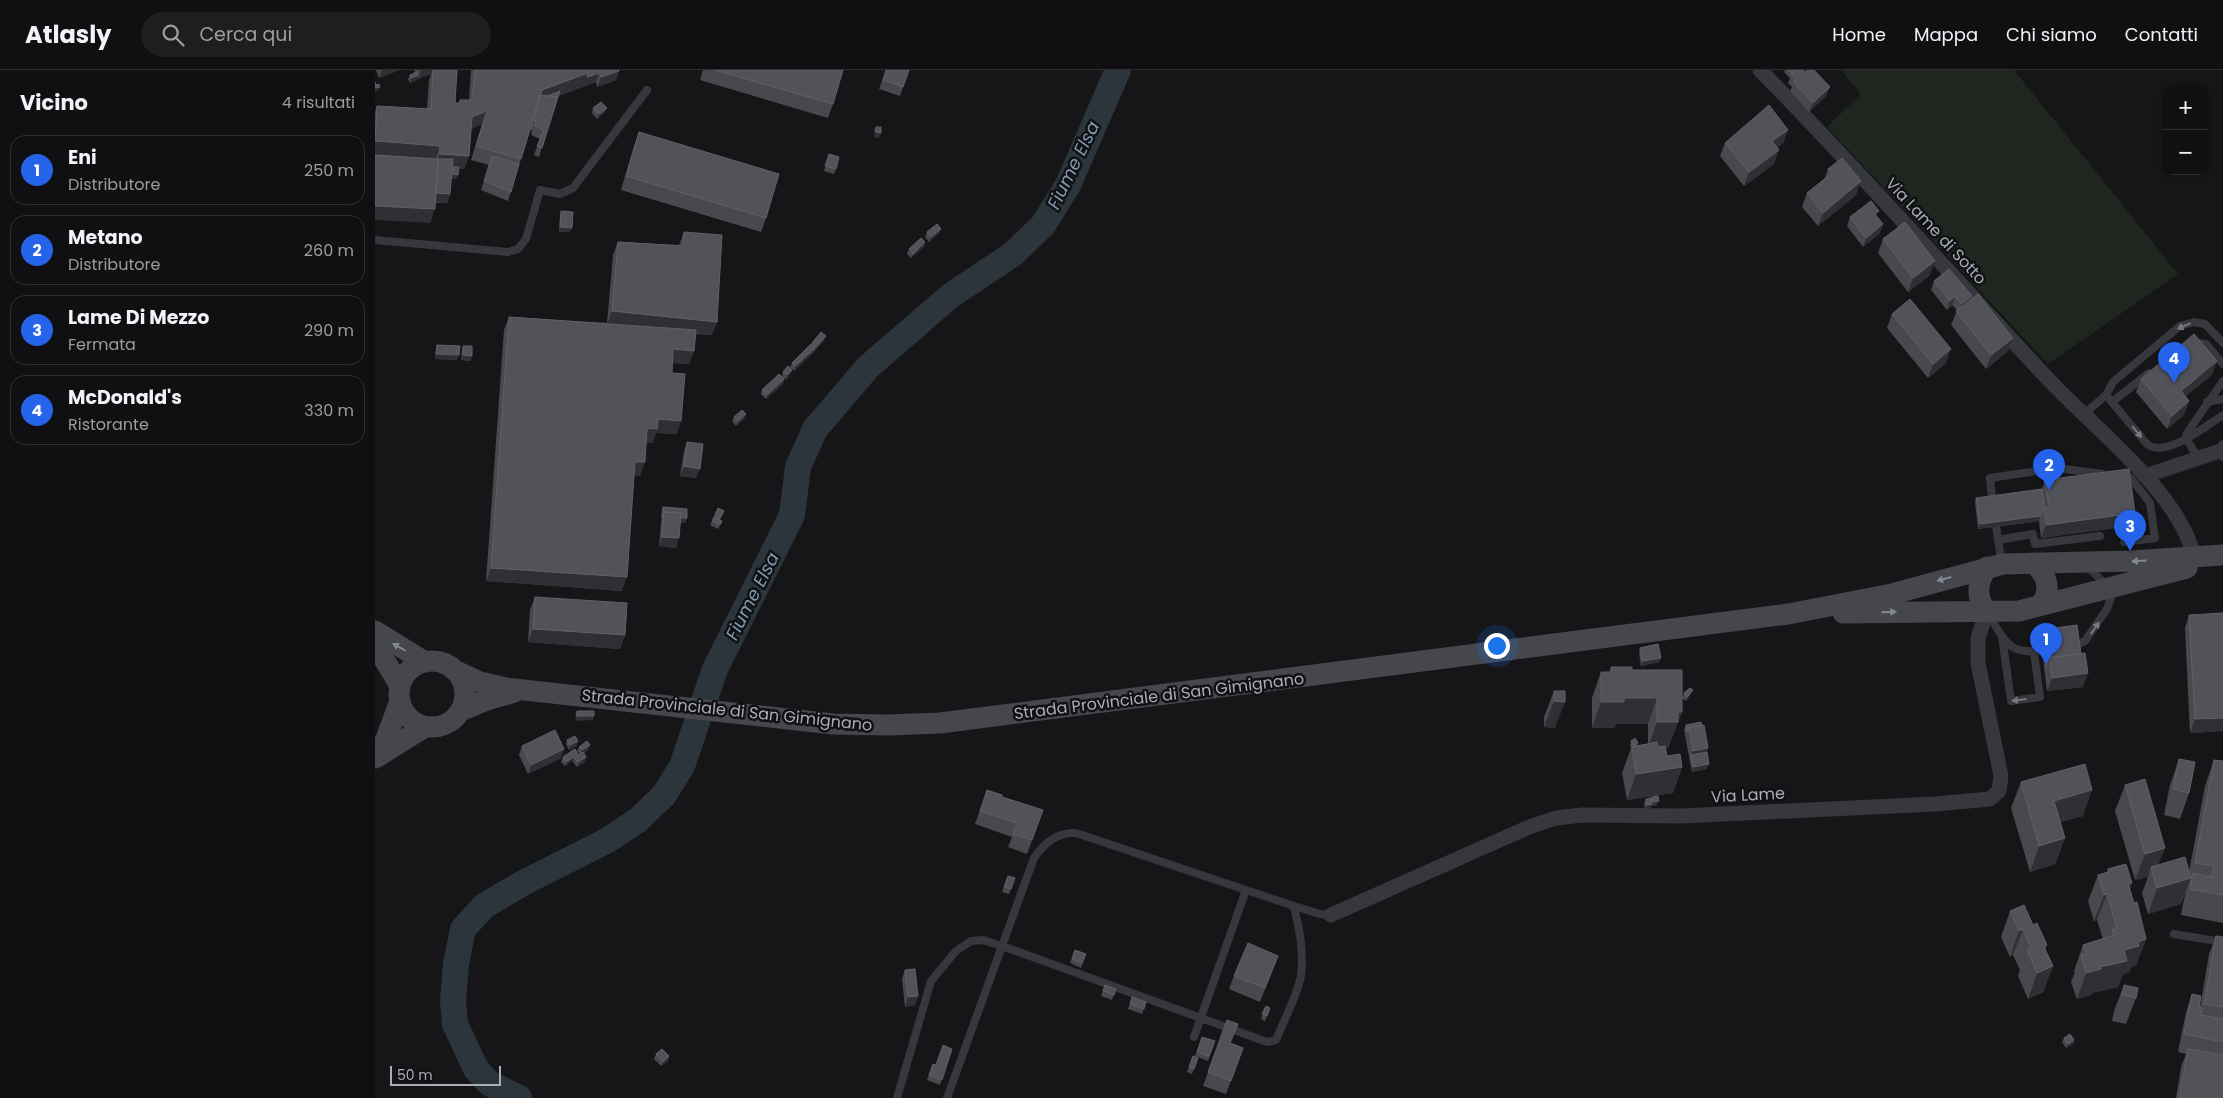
<!DOCTYPE html>
<html lang="it">
<head>
<meta charset="utf-8">
<style>
	:root { --surface:#101012; --page:#1e1e20; --text:#f1f3f6; --muted:#9c9d9f; --line:#303032; --accent:#2563eb }
	body { margin:0; font-family:Poppins,sans-serif; background:var(--page); color:var(--text) }
	.controls { position:absolute; right:15px; top:15px; display:grid; overflow:hidden; border-radius:10px; box-shadow:0 1px 4px #0004 }
	.controls button { width:45px; height:45px; display:grid; place-items:center; padding:0; border:0; border-bottom:1px solid var(--line); background:var(--surface); color:var(--text); font:25px sans-serif }
	.scale { position:absolute; left:15px; bottom:12px; width:111px; box-sizing:border-box; padding-left:5px; border:2px solid #a8adb8; border-top:0; font-size:14px; line-height:18px; white-space:nowrap; color:#a8adb8; -webkit-text-stroke:4px #111113; paint-order:stroke }
	.you { position:absolute; left:1121px; top:575px; width:18px; height:18px; margin:-12px; border:4px solid #fff; border-radius:50%; background:#1a73e8; box-shadow:0 0 0 8px #1a73e833 }
	.badge { display:grid; place-items:center; width:32px; height:32px; border-radius:50%; background:var(--accent); color:#fff; font-size:16px; font-weight:700 }
	.pin { position:absolute; translate:-50% -41px; filter:drop-shadow(0 1px 2px #0008) }
	.pin::after { content:''; position:absolute; top:26px; width:18px; height:15px; background:inherit; clip-path:polygon(0 0,100% 0,50% 100%) }
	.list { margin:0; padding:0; list-style:none }
	h2 { display:flex; justify-content:space-between; align-items:center; height:65px; margin:0; padding:0 20px; font-size:21px }
	h2 small { font-size:16px; font-weight:400; color:var(--muted) }
	.list li { display:grid; grid-template-columns:32px 1fr auto; gap:15px; align-items:center; box-sizing:border-box; height:70px; margin:0 10px 10px; padding:0 10px; border:1px solid var(--line); border-radius:15px }
	.list b { display:block; font-size:19px; white-space:nowrap }
	.list p { margin:0; font-size:16px; white-space:nowrap; color:var(--muted) }
	.list em { font-size:16px; font-style:normal; color:var(--muted) }
	.icon { flex:none; width:28px; height:28px; fill:none; stroke:currentColor; stroke-width:2; stroke-linecap:round; stroke-linejoin:round }
	.map { position:relative; flex:none; width:1848px; height:1028px; overflow:hidden }
	header { display:flex; align-items:center; gap:30px; box-sizing:border-box; height:70px; padding:0 25px; background:var(--surface); border-bottom:1px solid var(--line) }
	header strong { font-size:24px }
	nav { display:flex; gap:28px; margin-inline-start:auto; font-size:18px }
	.search { width:350px; height:45px; background:var(--page); display:flex; align-items:center; gap:12px; box-sizing:border-box; padding:0 18px; border-radius:28px; color:var(--muted); font-size:19px }
	main { display:flex }
	aside { flex:1; background:var(--surface) }
	.map>svg:first-child { display:block }
	.green { fill:#1e261f }
	.lines { fill:none; stroke-linecap:round; stroke-linejoin:round }
	.river { stroke:#2c353c; stroke-width:26 }
	.lane { stroke:#37383d; stroke-width:8 }
	.street { stroke:#37383d; stroke-width:15 }
	.secondary { stroke:#45474d; stroke-width:21 }
	.wall { fill:#47494d }
	.shaded-wall { fill:#2f3033 }
	.building { fill:#525359; stroke:#5f6168 }
	.oneway { fill:#757881 }
	.oneway2 { fill:#858993 }
	.labels { text-anchor:middle; dominant-baseline:central; stroke-width:5; stroke-linejoin:round; paint-order:stroke }
	.street-label { font-size:16px; fill:#a8adb8; stroke:#111113 }
	.water-label { font-size:18px; font-style:italic; fill:#7f9bb3; stroke:#111113 }
</style>
</head>
<body>
<header>
<strong>Atlasly</strong>
<div class="search"><svg class="icon" aria-label="search" viewBox="0 0 24 24"><circle cx="10" cy="10" r="6"/><path d="M15 15l6 6"/></svg>Cerca qui</div>
<nav><a>Home</a><a>Mappa</a><a>Chi siamo</a><a>Contatti</a></nav>
</header>
<main>
<aside>
<h2>Vicino<small>4 risultati</small></h2>
<ul class="list">
<li><span class="badge">1</span><div><b>Eni</b><p>Distributore</p></div><em>250 m</em></li>
<li><span class="badge">2</span><div><b>Metano</b><p>Distributore</p></div><em>260 m</em></li>
<li><span class="badge">3</span><div><b>Lame Di Mezzo</b><p>Fermata</p></div><em>290 m</em></li>
<li><span class="badge">4</span><div><b>McDonald's</b><p>Ristorante</p></div><em>330 m</em></li>
</ul>
</aside>
<div class="map">
<svg width="1848" height="1028" viewBox="0 0 1848 1028">
	<rect width="100%" height="100%" fill="#161618"/>
	<path class="green" d="M1466 0H1639L1803 204 1673 294 1452 57 1486 24Z"/>
	<g class="lines">
		<path class="river" d="M144 1028 114 1013 101 999 80 954 78 931 81 894 88 859 109 836 148 813 233 770 263 750 289 725 307 696 340 599 417 445 423 397 440 359 493 297 575 226 638 184 668 155 693 115 743 0"/>
		<path class="lane" d="M0 170 133 182 143 179 151 169 165 120 185 124 198 118 272 20
			M1818 272 1831 274 1848 294
			M1731 325 1772 374C1790 389 1831 356 1848 345
			M1737 332 1774 303
			M1832 332 1848 329
			M1708 345 1731 325 1738 312 1805 256 1819 252 1830 254 1848 273
			M1848 374 1842 382 1848 387
			M1823 388 1811 368 1812 363 1848 311
			M1747 404 1756 408 1775 433 1780 468 1749 472
			M1618 436 1615 408 1682 398 1728 404
			M1620 447 1623 470
			M1627 492 1623 470 1658 464 1660 474 1725 466
			M1613 544C1634 577 1634 585 1675 580
			M1627 566 1636 631 1665 627 1659 582
			M1697 577 1710 571 1732 539 1736 528 1733 517 1711 495
			M919 836C924 858 929 881 926 905 924 922 908 952 901 970L892 972 627 876 659 788C669 773 682 762 701 763L919 836 945 844 956 845
			M1799 864 1848 872
			M819 967 871 820
			M522 1028 556 911 581 881 596 871 608 870 627 876 572 1028"/>
		<path class="street" d="M1385 0C1484 101 1578 207 1674 310 1719 358 1805 423 1819 487
			M1770 406 1842 382
			M956 845 1154 757 1181 748 1207 745 1307 746 1560 734 1615 729 1624 721 1626 706 1603 593V568L1612 542"/>
		<path class="secondary" d="M1658 493C1672 505 1677 518 1666 535
			M1612 542C1600 527 1602 513 1612 497
			M1468 543 1644 541 1812 498
			M0 561 50 592
			M0 580 9 589 25 616
			M24 624a33 33 0 1 1 66 0a33 33 0 1 1-66 0Z
			M79 600 105 612 131 618 458 654 513 655 565 653 1413 544 1517 524 1628 494 1756 491 1848 485
			M85 641 112 630 140 622
			M2 687 50 657
			M0 688 11 669 25 631"/>
	</g>
	<path class="wall" d="M1 0H24L4 8Z
		M39 0H82L80 33H84L85 30H94L96 0H244L241 10 222 17 221 12 183 26 164 87 159 85 165 69 156 65 157 60H155L133 131 106 120 114 95 96 90 107 54 96 59 94 86 89 99H83L81 109H76L75 124 72 133H61L55 153 0 85V42L2 36 52 39 54 10 56 4 43 9 42 8V10L35 13 33 9 35 5 40 2Z
		M328 0H468L458 34 453 48 325 10Z
		M511 0H534L525 26 504 19Z
		M1410 0H1428L1451 26 1434 42 1415 21 1417 17 1413 13 1415 8 1409 2Z
		M218 38 230 42 222 49 217 43Z
		M1413 60 1408 73 1402 78 1399 94 1369 116 1345 86 1350 73Z
		M264 62 391 148 386 162 246 120 259 76Z
		M454 84 464 87 459 104 449 101Z
		M1453 99 1486 111 1481 125 1443 156 1427 137 1432 123 1449 110Z
		M186 141 195 162H184L185 146Z
		M1502 146 1505 163 1488 177 1472 156 1475 147Z
		M566 159 564 163 554 172 550 167 552 162Z
		M309 162 342 252 337 265 321 264 319 281 314 294 297 293V303L302 364 281 363 277 373 271 372 265 406 259 405 247 521 111 511 129 260 134 247 232 253 238 185 243 172 304 175Z
		M1508 169 1555 205 1533 222 1503 183Z
		M550 172 549 177 536 188 532 184 534 179Z
		M1559 211 1597 226 1596 229 1638 268 1633 281 1611 299 1576 255 1582 240 1577 235 1572 240 1556 220Z
		M1517 244 1571 293 1553 308 1512 258Z
		M449 270 438 283 419 301 415 297 417 293 437 273Z
		M62 275 82 290 60 289 61 279Z
		M88 276 97 286 95 291 86 290 87 280Z
		M417 300 415 304 411 310 407 306 409 309 408 314 391 329 386 324 387 320 407 306 408 302Z
		M1837 305 1811 326 1814 331 1809 345 1792 359 1761 322 1766 309Z
		M371 344 369 349 361 356 357 351 359 347Z
		M312 372 321 408 305 406 309 381Z
		M1670 410 1755 456 1666 468 1664 451 1603 459 1600 432 1601 428 1667 419Z
		M288 437 312 448 310 453H305L301 478 284 476 287 441Z
		M343 438 349 441 345 450 347 451 343 459 335 455Z
		M160 527 250 565 245 579 153 572 155 540Z
		M1814 545 1848 661 1815 663 1810 558Z
		M1666 560 1706 584 1708 617 1672 621 1665 564Z
		M1265 578 1286 588 1284 592 1266 596 1264 583Z
		M1236 597 1257 600 1307 642 1293 678H1290L1292 686 1307 697 1298 723 1252 730 1247 703 1256 678 1255 676 1256 671 1263 673 1262 676 1273 674V654H1241L1239 658H1217V628L1226 602H1235Z
		M1179 621 1180 658 1169 657V647Z
		M1309 623 1316 624 1311 631 1307 628Z
		M1311 655 1332 682V699L1317 702 1309 660Z
		M192 670 202 676 194 680 191 674Z
		M147 676 186 688 153 704 144 685Z
		M204 677 213 680 209 683 211 687 210 692 202 697 198 692V690L190 696 186 692 188 687 203 684 202 686 205 684 202 681Z
		M1804 689 1814 723 1805 749 1789 745 1795 715Z
		M1839 690 1848 691V853L1806 845 1809 829 1812 819 1806 834 1773 844 1767 823 1773 807 1760 810 1740 741 1750 715 1784 795 1814 802 1830 716Z
		M1646 712 1708 746 1685 752 1690 768 1680 794 1655 802 1636 738Z
		M612 720 627 727 668 740 652 784 633 777 637 767 600 754Z
		M1277 727 1282 735 1276 736 1275 739H1270L1269 733 1271 729H1276Z
		M1733 799 1757 813 1755 820 1771 869 1761 895 1756 897 1754 902 1748 904 1743 917 1717 923 1716 925 1702 929 1696 912 1700 902 1699 901 1708 875 1728 869 1722 850 1719 851 1713 831 1723 805 1732 802Z
		M633 806 640 808 634 824 627 822Z
		M1635 841 1658 855 1672 875 1670 880 1678 896 1668 922 1653 929 1643 906 1645 900 1638 885 1635 887 1626 867Z
		M1841 866 1848 867V1028H1801L1806 997 1811 984 1803 982 1811 942 1817 924 1824 937 1825 938 1834 884Z
		M700 880 711 884 706 898 695 893Z
		M903 886 885 932 854 919 859 906Z
		M530 900 543 926 540 935 530 937 527 909Z
		M730 915 741 919 737 930 726 926Z
		M1749 915 1761 928 1751 954 1737 951 1739 941Z
		M757 927 771 932 767 944 753 939Z
		M891 936 895 938 890 951 886 949Z
		M852 950 855 973 868 978 851 1024 828 1016Z
		M827 967 840 971 833 991 820 986Z
		M1689 968 1699 970 1698 974 1691 978 1687 972Z
		M577 979 565 1015 552 1010 558 994 561 995Z
		M281 984 294 986 293 991 286 996 279 989Z
		M818 986 823 988 817 1004 812 1002Z"/>
	<path class="shaded-wall" d="M7 0H24L4 8Z
		M46 0H58L56 4 43 9Z
		M244 1 241 10 222 17 226 7Z
		M213 3H224L221 12 171 30 164 29 167 20Z
		M43 5 42 10 35 13 36 8Z
		M5 17 3 21 0 22V18Z
		M1455 17 1451 26 1434 42 1438 33Z
		M232 38 230 42 222 49 224 44Z
		M112 41 107 54 92 61 97 47Z
		M1413 60 1408 73 1392 85 1397 71Z
		M500 62 506 63 504 68 499 67Z
		M0 71 65 76 61 89 0 85Z
		M1404 80 1399 94 1369 116 1374 102Z
		M65 84 94 86 89 99H78V97L77 99 61 98V94Z
		M78 104 83 105 81 109H76Z
		M1486 111 1481 125 1443 156 1448 143Z
		M60 123 75 124 72 133 56 132Z
		M0 136 60 139 55 153 0 150Z
		M1508 154 1505 163 1488 177 1491 168Z
		M185 157 197 158 195 162H184Z
		M566 159 564 163 554 172 556 167Z
		M550 172 549 177 536 188 538 184Z
		M1560 191 1555 205 1533 222 1538 208Z
		M1580 226 1577 235 1572 240 1575 231Z
		M1597 226 1594 235 1584 243 1587 234Z
		M237 241 342 252 337 265 232 254Z
		M451 266 449 270 439 282 441 277Z
		M1638 268 1633 281 1611 299 1616 285Z
		M440 278 438 283 419 301 420 296Z
		M298 279 319 281 314 294 293 293Z
		M1576 279 1571 293 1553 308 1558 294Z
		M61 284 84 285 82 290 60 289Z
		M88 285 97 286 95 291 86 290Z
		M1842 291 1837 305 1801 334 1806 321Z
		M417 300 415 304 411 310 412 305Z
		M409 309 408 314 391 329 392 325Z
		M1814 331 1809 345 1792 359 1797 346Z
		M371 344 369 349 361 356 363 351Z
		M283 349 306 351 302 364 281 363 277 373 267 372 272 358Z
		M260 392H270L265 406 255 405Z
		M309 396 325 399 321 408 305 406Z
		M1760 443 1755 456 1666 468 1671 455Z
		M1665 446 1664 451 1603 459 1605 454Z
		M289 447 312 448 310 453 288 451Z
		M287 467 304 468 301 478 284 476Z
		M116 498 252 507 247 521 111 511Z
		M158 559 250 565 245 579 153 572Z
		M1286 588 1284 592 1266 596 1268 591Z
		M1713 603 1708 617 1672 621 1677 608Z
		M1318 620 1316 624 1311 631 1312 627Z
		M1249 628H1282L1273 654H1241L1239 658H1217L1226 632Z
		M1179 631 1190 632 1180 658 1169 657Z
		M1303 642H1307L1293 678H1273L1282 652Z
		M201 646H219L218 650 200 651Z
		M1848 648V661L1815 663 1820 649Z
		M203 671 202 676 194 680 195 675Z
		M215 675 213 680 205 685 207 680Z
		M1333 678 1330 687 1316 686 1318 681Z
		M189 679 186 688 153 704 156 695Z
		M203 684 201 688H199L198 690 190 696 191 692Z
		M211 687 210 692 202 697 203 692Z
		M1334 694 1332 699 1317 702 1318 697Z
		M1307 697 1298 723 1252 730 1261 704Z
		M1717 720 1708 746 1669 757 1679 731Z
		M1284 731 1282 735 1276 736 1275 739H1270L1272 735 1277 734 1278 732Z
		M1690 768 1680 794 1655 802 1664 776Z
		M1790 778 1780 804 1776 797 1773 807 1760 810 1770 784Z
		M1816 808 1806 834 1773 844 1782 818Z
		M1757 813 1748 839 1753 814Z
		M1732 824 1722 850 1719 851 1729 825Z
		M1648 859 1638 885 1635 887 1644 861Z
		M1771 869 1761 895 1756 897 1754 902 1748 904 1743 917 1717 923 1716 925 1702 929 1711 903 1725 897 1763 872Z
		M1678 896 1668 922 1653 929 1662 903Z
		M543 926 540 935 530 937 533 927Z
		M1699 970 1698 974 1691 978 1693 974Z
		M294 986 293 991 286 996 288 992Z"/>
	<path class="building" d="M58 0H82L80 33H85V30H97L100 0H213V3L167 20 146 89 101 76 112 41 97 47 94 86 65 84V76L0 71 2 36 56 39Z
		M213 0H244V1L226 7 224 3 212 7 213 3Z
		M340 0H468L458 34Z
		M511 0H534L528 17 508 10Z
		M1413 0H1421L1417 4Z
		M1421 0H1428L1430 2 1433 0H1439L1455 17 1438 33 1418 12 1421 10 1416 4Z
		M42 2 43 5 36 8 35 5Z
		M0 12 1 15 4 14 5 17 0 18Z
		M185 21 183 27 173 26Z
		M165 25 183 27 167 78 162 76 169 60 160 56 161 51 158 50Z
		M226 32 232 38 224 44 218 38Z
		M1394 35 1413 60 1397 71 1404 80 1374 102 1350 73Z
		M501 57H506V63L500 62Z
		M264 62 404 104 391 148 251 106Z
		M454 84 464 87 461 99 450 96Z
		M0 85 63 89 60 139 0 136Z
		M117 86 144 94 136 122 109 111Z
		M1467 88 1486 111 1448 143 1432 123 1457 103 1453 99Z
		M62 89H78L75 124 61 123 63 89Z
		M78 97H84L83 105 78 104Z
		M1496 131 1504 141 1500 144 1508 154 1491 168 1475 147Z
		M186 141 198 142 197 158 185 157Z
		M1530 152 1560 191 1538 208 1508 169Z
		M562 154 566 159 556 167 552 162Z
		M309 162 347 165 342 252 237 241 243 172 308 176Z
		M546 168 550 172 538 184 534 179Z
		M1574 199 1597 226 1587 234 1580 226 1575 231 1559 211Z
		M1603 224 1638 268 1616 285 1581 241Z
		M1535 229 1576 279 1558 294 1517 244Z
		M134 247 321 260 319 281 298 279 297 303 310 304 306 351 283 349 282 359 272 358 270 392H260L252 507 116 498Z
		M446 262 451 266 441 277 437 273Z
		M1819 264 1842 291 1806 321 1814 331 1797 346 1766 309Z
		M436 274 440 278 420 296 417 293Z
		M62 275 85 276 84 285 61 284Z
		M88 276H97V286L88 285Z
		M413 296 417 300 412 305 408 302Z
		M404 304 409 309 392 325 387 320Z
		M367 340 371 344 363 351 359 347Z
		M312 372 328 374 325 399 309 396Z
		M1754 399 1760 443 1671 455 1669 437H1674L1670 410Z
		M1667 419 1669 437 1665 446 1605 454 1601 428Z
		M288 437 312 439V448H305L306 443 289 442 287 447Z
		M343 438 349 441 345 448 340 445Z
		M289 442 306 443 304 468 287 467Z
		M339 447 347 451 345 455 337 451Z
		M160 527 252 533 250 565 158 559Z
		M1848 543V648L1820 649 1814 545Z
		M1702 555 1706 584 1674 588 1671 597 1666 560Z
		M1283 574 1286 588 1268 591 1265 578Z
		M1710 583 1713 603 1677 608 1674 588Z
		M1236 597H1257V600H1307V642H1303V652H1282V628H1249V632H1226V602H1236Z
		M1315 618 1318 620 1312 627 1309 623Z
		M1179 621H1190V632L1179 631Z
		M202 641H219V646H201Z
		M1326 652 1327 655 1314 658 1312 662 1311 655Z
		M1329 655 1333 678 1318 681 1314 658Z
		M180 660 189 679 156 695 147 676Z
		M200 666 203 671 195 675 192 670Z
		M1260 668 1263 673 1259 676 1256 671Z
		M212 671 215 675 207 680 204 677Z
		M1282 672 1283 677 1290 676 1292 686 1305 684 1307 697 1261 704 1257 677Z
		M200 679 203 684 191 692 188 687Z
		M208 682 211 687 203 692 199 688Z
		M1332 682 1334 694 1318 697 1316 685Z
		M1804 689 1820 692 1814 723 1798 719Z
		M1839 690 1848 691V825L1815 819 1818 803 1837 807 1839 796 1820 793Z
		M1710 694 1717 720 1679 731 1690 768 1664 776 1646 712Z
		M1770 709 1790 778 1770 784 1750 715Z
		M612 720 627 725V727L668 740 657 770 638 764 642 753 605 741Z
		M1283 726 1284 731 1278 732 1277 727Z
		M1276 728 1277 734 1272 735 1271 729Z
		M1810 787 1816 808 1782 818 1776 797Z
		M1751 794 1757 813 1753 814 1759 833 1762 832 1771 869 1763 872 1764 876 1749 880 1752 891 1725 897 1726 899 1711 903 1706 885 1711 884 1708 875 1739 865 1737 860 1742 858 1732 824 1729 825 1723 805 1734 802 1733 799Z
		M633 806 640 808 636 819 629 817Z
		M1649 835 1658 855 1662 853 1672 875 1669 877 1678 896 1662 903 1652 880 1656 878 1648 859 1644 861 1635 841Z
		M1841 866 1848 867V937L1829 934Z
		M873 873 903 886 890 918 859 906Z
		M700 880 711 884 707 893 697 889Z
		M540 899 543 926 533 927 530 900Z
		M730 915 741 919 739 925 728 921Z
		M1749 915 1763 918 1761 928 1747 925Z
		M1817 924 1826 926 1824 937 1827 938 1826 945 1848 949V972L1809 964Z
		M757 927 771 932 769 939 755 934Z
		M891 936 895 938 892 946 887 944Z
		M852 950 863 954 855 973 868 978 856 1011 833 1002Z
		M1695 964 1699 970 1693 974 1689 968Z
		M827 967 840 971 834 986 822 982Z
		M568 975 577 979 567 1010 554 1005 558 994 561 995Z
		M287 979 294 986 288 992 281 984Z
		M1813 979 1848 985V1028H1804Z
		M818 986 823 988 819 999 814 997Z"/>
	<defs><path id="oneway-solid" d="M-6-.8H1V-3.2L6.5 0L1 3.2V.8H-6Z" transform="scale(1.25)"/></defs>
	<g class="oneway">
		<use href="#oneway-solid" transform="translate(1809 256) rotate(157)"/>
		<use href="#oneway-solid" transform="translate(1762 362) rotate(50)"/>
		<use href="#oneway-solid" transform="translate(1720 558) rotate(-55)"/>
		<use href="#oneway-solid" transform="translate(1644 630) rotate(173)"/>
	</g>
	<g class="oneway2">
		<use href="#oneway-solid" transform="translate(1764 491) rotate(176)"/>
		<use href="#oneway-solid" transform="translate(1569 509) rotate(165)"/>
		<use href="#oneway-solid" transform="translate(1514 542) rotate(-1)"/>
		<use href="#oneway-solid" transform="translate(24 577) rotate(-150)"/>
	</g>
	<g class="labels">
		<g class="street-label">
			<text transform="translate(1561 161) rotate(47)">Via Lame di Sotto</text>
			<text transform="translate(784 626) rotate(-7)">Strada Provinciale di San Gimignano</text>
			<text transform="translate(352 640) rotate(6)">Strada Provinciale di San Gimignano</text>
			<text transform="translate(1373 725) rotate(-3)">Via Lame</text>
		</g>
		<g class="water-label">
			<text transform="translate(698 95) rotate(-64)">Fiume Elsa</text>
			<text transform="translate(377 526) rotate(-63)">Fiume Elsa</text>
		</g>
	</g>
</svg>
<div class="controls">
<button>+</button>
<button>−</button>
</div>
<div class="scale">50 m</div>
<div class="you"></div>
<div class="pin badge" style="left:1671px;top:594px">1</div>
<div class="pin badge" style="left:1674px;top:420px">2</div>
<div class="pin badge" style="left:1755px;top:481px">3</div>
<div class="pin badge" style="left:1799px;top:313px">4</div>
</div>
</main>
</body>
</html>
